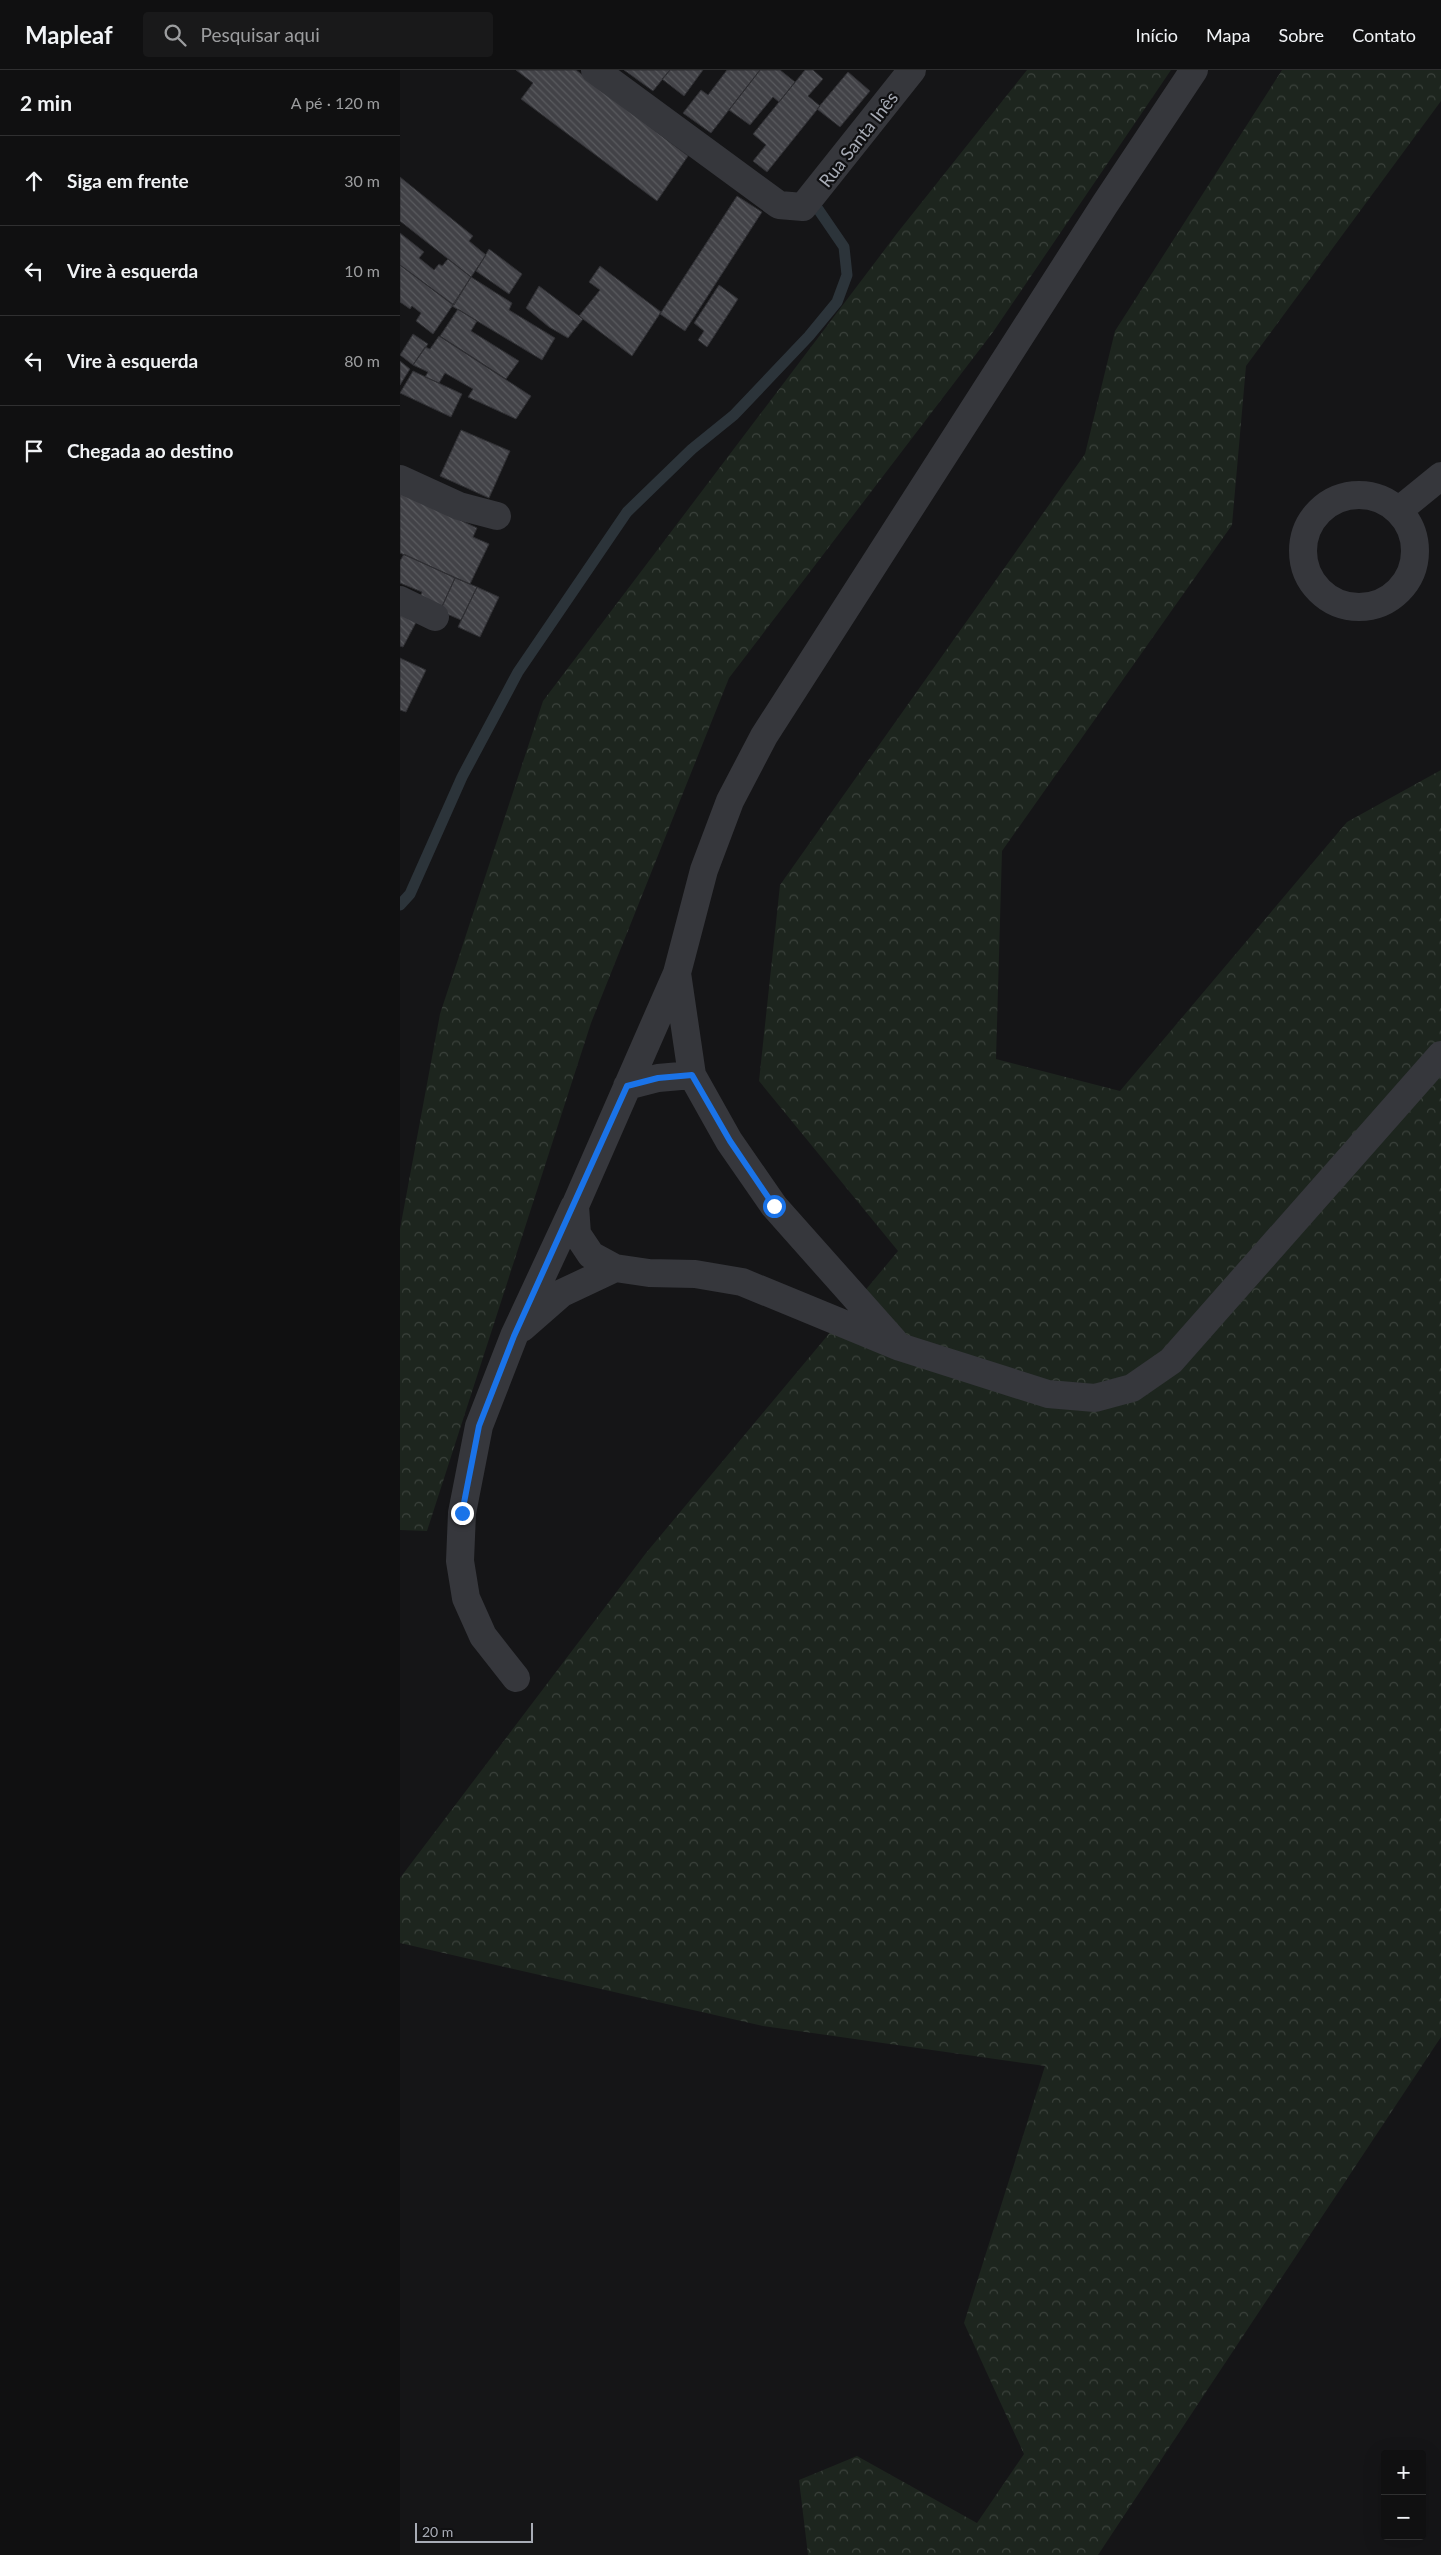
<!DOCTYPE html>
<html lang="pt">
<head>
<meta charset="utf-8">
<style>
	:root { --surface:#101011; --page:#19191a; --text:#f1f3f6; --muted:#9c9d9f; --line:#303031 }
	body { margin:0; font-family:Lato,sans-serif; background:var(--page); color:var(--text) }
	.controls { position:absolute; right:15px; bottom:15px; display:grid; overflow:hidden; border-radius:5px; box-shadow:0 5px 20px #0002 }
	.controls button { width:45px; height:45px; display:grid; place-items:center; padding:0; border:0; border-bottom:1px solid var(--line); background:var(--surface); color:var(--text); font:25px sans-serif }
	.scale { position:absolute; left:15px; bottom:12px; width:118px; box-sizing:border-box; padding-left:5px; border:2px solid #a8acb6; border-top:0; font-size:14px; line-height:18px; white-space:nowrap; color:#a8acb6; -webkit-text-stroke:4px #101012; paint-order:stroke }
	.stop { position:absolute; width:15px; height:15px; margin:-11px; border:4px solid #1a73e8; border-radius:50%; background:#fff }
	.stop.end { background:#1a73e8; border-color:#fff; box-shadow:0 1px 5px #0008 }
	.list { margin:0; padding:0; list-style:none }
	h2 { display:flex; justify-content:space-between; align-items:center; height:65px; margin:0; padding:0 20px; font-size:21px }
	h2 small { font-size:16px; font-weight:400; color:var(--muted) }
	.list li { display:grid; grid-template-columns:32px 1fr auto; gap:15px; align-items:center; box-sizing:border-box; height:90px; padding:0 20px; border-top:1px solid var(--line) }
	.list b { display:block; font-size:19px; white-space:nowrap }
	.list em { font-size:16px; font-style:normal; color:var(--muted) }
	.icon { flex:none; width:28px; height:28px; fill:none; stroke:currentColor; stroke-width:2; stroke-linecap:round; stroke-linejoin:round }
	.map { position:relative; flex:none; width:1041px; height:2485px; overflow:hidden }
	header { display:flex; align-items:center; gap:30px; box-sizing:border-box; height:70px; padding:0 25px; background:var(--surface); border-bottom:1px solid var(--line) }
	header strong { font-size:24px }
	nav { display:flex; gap:28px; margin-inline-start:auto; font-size:18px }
	.search { width:350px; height:45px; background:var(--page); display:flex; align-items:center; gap:12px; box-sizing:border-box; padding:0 18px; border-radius:5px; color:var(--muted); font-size:19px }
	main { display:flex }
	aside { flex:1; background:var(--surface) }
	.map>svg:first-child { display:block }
	.forest { fill:url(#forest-crowns) }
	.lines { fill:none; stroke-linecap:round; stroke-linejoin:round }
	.stream { stroke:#2c343a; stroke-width:11 }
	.building { fill:url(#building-back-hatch); stroke:#2f2f33 }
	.minor { stroke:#36373c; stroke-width:28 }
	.route { stroke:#1a73e8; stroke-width:6 }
	.labels { text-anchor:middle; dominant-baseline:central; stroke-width:4.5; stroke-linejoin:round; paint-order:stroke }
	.street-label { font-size:18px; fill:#a8acb6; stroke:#101012 }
</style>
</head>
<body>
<header>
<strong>Mapleaf</strong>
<div class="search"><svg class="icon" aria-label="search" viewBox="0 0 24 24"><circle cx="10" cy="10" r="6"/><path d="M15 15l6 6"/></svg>Pesquisar aqui</div>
<nav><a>Início</a><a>Mapa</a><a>Sobre</a><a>Contato</a></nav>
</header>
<main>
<aside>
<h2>2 min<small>A pé · 120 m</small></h2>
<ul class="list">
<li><svg class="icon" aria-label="ahead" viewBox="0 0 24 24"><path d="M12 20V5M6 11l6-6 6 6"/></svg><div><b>Siga em frente</b></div><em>30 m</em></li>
<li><svg class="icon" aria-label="left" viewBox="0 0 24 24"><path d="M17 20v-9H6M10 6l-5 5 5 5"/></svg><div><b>Vire à esquerda</b></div><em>10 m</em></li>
<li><svg class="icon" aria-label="left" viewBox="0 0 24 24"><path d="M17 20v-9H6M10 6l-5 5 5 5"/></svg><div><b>Vire à esquerda</b></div><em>80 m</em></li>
<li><svg class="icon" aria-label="arrive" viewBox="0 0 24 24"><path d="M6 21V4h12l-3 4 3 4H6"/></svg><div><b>Chegada ao destino</b></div></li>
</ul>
</aside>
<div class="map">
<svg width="1041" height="2485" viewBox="0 0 1041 2485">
	<defs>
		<pattern id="forest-crowns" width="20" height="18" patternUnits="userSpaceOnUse" patternTransform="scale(1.25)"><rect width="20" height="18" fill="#1d251e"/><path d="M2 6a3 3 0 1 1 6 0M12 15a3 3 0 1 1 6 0" fill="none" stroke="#3b423c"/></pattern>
		<pattern id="building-back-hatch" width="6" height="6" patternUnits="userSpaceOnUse" patternTransform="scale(1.25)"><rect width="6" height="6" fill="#424247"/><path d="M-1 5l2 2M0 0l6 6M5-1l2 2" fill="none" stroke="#5a5b5f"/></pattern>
	</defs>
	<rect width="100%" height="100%" fill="#151517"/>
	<path class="forest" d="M627 0H771L593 262 329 608 191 953 27 1461 0 1460V1159L40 944 143 631 498 162Z
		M882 0H1041V31L846 296 832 455 602 781 596 989 720 1021 947 752 1041 700V1967L698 2485H408L399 2410 457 2386 577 2453 624 2384 564 2253 645 1996 363 1956 0 1873V1808L246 1483 498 1181 359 1011 380 815 685 384 715 261Z"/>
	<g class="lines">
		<path class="stream" d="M0 835 10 824 62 707 118 602 227 442 292 379 334 345 409 266 437 232 447 205 444 177 418 139"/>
	</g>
	<path class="building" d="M116 0H176L288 86 257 131 121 29 133 13Z
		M224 0H270L253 21Z
		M270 0H303L284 26 262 9Z
		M327 0H360L311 63 283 43 301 20 308 25Z
		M360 0H380L395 12 379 32 373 27 350 55 329 40Z
		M405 0H413L423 9 408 26 420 36 367 102 353 91 366 75 353 64Z
		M448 2 470 21 440 57 417 39Z
		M0 107 73 166 69 171 86 185 71 207 0 151Z
		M337 126 362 142 285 261 260 244Z
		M0 163 24 182 19 188 34 200 39 194 42 196 48 189 71 207 54 235 0 195Z
		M89 179 122 204 109 224 76 201Z
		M0 195 53 235 33 264 16 251 21 243 12 236 10 239 0 232Z
		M200 196 261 242 232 286 179 246 200 220 189 212Z
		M71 207 112 233 109 240 155 268 142 290 52 236Z
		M319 215 338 229 307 277 298 270 304 261 294 253Z
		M139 216 183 249 168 268 149 257 126 238Z
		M58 239 77 251 71 261 119 291 106 309 40 266Z
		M13 264 28 274 13 295 0 285Z
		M39 266 131 326 116 349 68 327 73 319 45 303 39 313 25 307 28 302 13 295 25 277 30 279Z
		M0 291 10 299 0 315Z
		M13 301 62 324 51 347 0 323Z
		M61 360 110 381 89 428 40 406Z
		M0 422 77 458 73 467 89 474 70 514 0 483Z
		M4 484 55 508 40 541 18 532 22 522 0 513V491Z
		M55 508 77 517 61 550 40 541Z
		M77 517 99 527 80 567 58 557Z
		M0 533 21 543 3 577 0 576Z
		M0 588 26 600 6 642 0 640Z"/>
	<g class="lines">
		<path class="minor" d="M195 0 379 135 403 137 512 0
			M794 0 705 134 364 666 330 731 304 800 277 903 175 1136 177 1164 191 1185 215 1198 249 1203 295 1204 342 1212 500 1277 648 1324 695 1328 732 1318 771 1291 1041 985
			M0 409 59 436 97 446
			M903 481a56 56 0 1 1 112 0a56 56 0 1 1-112 0Z
			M998 441 1041 406
			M0 530 35 547
			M277 903 292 1005 329 1071 374 1136 494 1271
			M227 1016 258 1008 292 1005
			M122 1258 162 1223 215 1198
			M116 1608 83 1566 66 1528 60 1491 62 1443 79 1356 114 1266 174 1137"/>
	</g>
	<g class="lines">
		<path class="route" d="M62 1443 79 1356 114 1266 227 1016 258 1008 292 1005 330 1071 374 1136"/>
	</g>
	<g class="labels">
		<g class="street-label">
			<text transform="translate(458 69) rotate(-52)">Rua Santa Inês</text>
		</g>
	</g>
</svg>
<div class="controls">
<button>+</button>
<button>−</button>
</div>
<div class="scale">20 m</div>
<div class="stop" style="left:374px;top:1136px"></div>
<div class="stop end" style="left:62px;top:1443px"></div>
</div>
</main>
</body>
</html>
